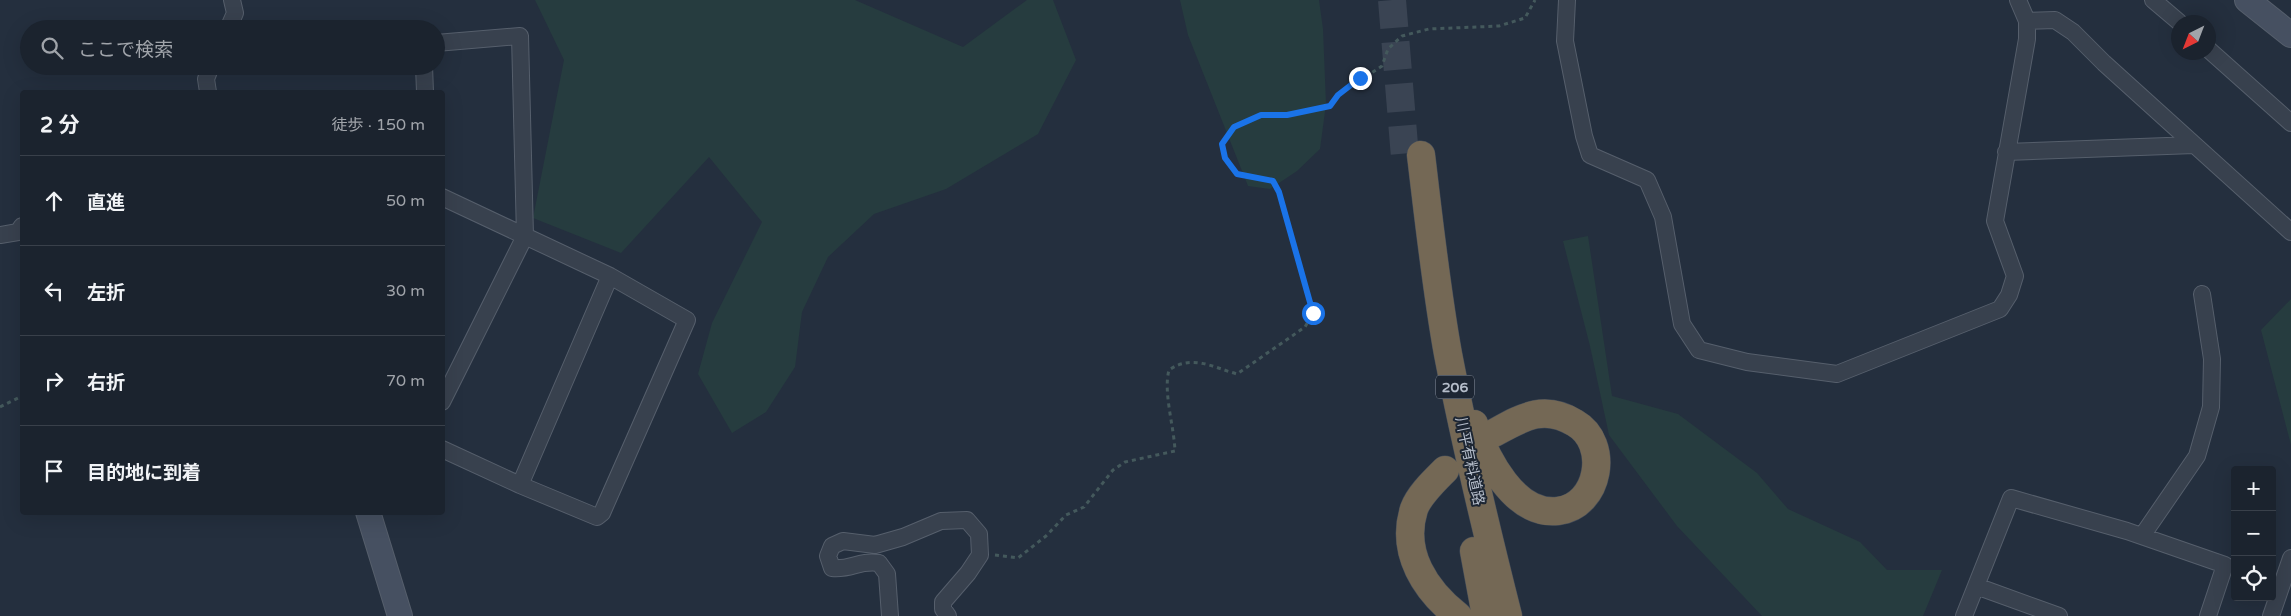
<!DOCTYPE html>
<html lang="ja">
<head>
<meta charset="utf-8">
<style>
	:root { --surface:#1b232e; --page:#282f3a; --text:#f1f3f6; --muted:#a0a4aa; --line:#39404a }
	body { margin:0; font-family:"Varela Round","Noto Sans JP",sans-serif; background:var(--page); color:var(--text) }
	.controls { position:absolute; right:15px; bottom:15px; display:grid; overflow:hidden; border-radius:5px; box-shadow:0 5px 20px #0002 }
	.controls button { width:45px; height:45px; display:grid; place-items:center; padding:0; border:0; border-bottom:1px solid var(--line); background:var(--surface); color:var(--text); font:25px sans-serif }
	.compass { position:absolute; left:2171px; top:15px; width:45px; height:45px; border-radius:50%; background:var(--surface); box-shadow:0 5px 20px #0002; rotate:222deg }
	.stop { position:absolute; width:15px; height:15px; margin:-11px; border:4px solid #1a73e8; border-radius:50%; background:#fff }
	.stop.end { background:#1a73e8; border-color:#fff; box-shadow:0 1px 5px #0008 }
	.list { margin:0; padding:0; list-style:none }
	h2 { display:flex; justify-content:space-between; align-items:center; height:65px; margin:0; padding:0 20px; font-size:21px }
	h2 small { font-size:16px; font-weight:400; color:var(--muted) }
	.list li { display:grid; grid-template-columns:32px 1fr auto; gap:15px; align-items:center; box-sizing:border-box; height:90px; padding:0 20px; border-top:1px solid var(--line) }
	.list b { display:block; font-size:19px; white-space:nowrap }
	.list em { font-size:16px; font-style:normal; color:var(--muted) }
	.icon { flex:none; width:28px; height:28px; fill:none; stroke:currentColor; stroke-width:2; stroke-linecap:round; stroke-linejoin:round }
	.map { position:relative; flex:none; width:2291px; height:616px; overflow:hidden }
	.search { position:absolute; background:var(--surface); box-shadow:0 5px 20px #0002; left:20px; top:20px; width:425px; height:55px; display:flex; align-items:center; gap:12px; box-sizing:border-box; padding:0 18px; border-radius:28px; color:var(--muted); font-size:19px }
	.panel { position:absolute; background:var(--surface); box-shadow:0 5px 20px #0002; left:20px; top:90px; width:425px; height:425px; border-radius:5px }
	.map>svg:first-child { display:block }
	.green { fill:#263c3f }
	.lines { fill:none; stroke-linecap:round; stroke-linejoin:round }
	.highway-tunnel { stroke:#3a4453; stroke-width:28; stroke-dasharray:28 14; stroke-linecap:butt }
	.street-casing { stroke:#565f6c; stroke-width:18 }
	.secondary-casing { stroke:#565f6c; stroke-width:26 }
	.highway-casing { stroke:#434c59; stroke-width:29 }
	.path { stroke:#44595c; stroke-width:3; stroke-dasharray:4 4; stroke-linecap:butt }
	.street { stroke:#38414e; stroke-width:16 }
	.secondary { stroke:#465061; stroke-width:24 }
	.highway { stroke:#746855; stroke-width:28 }
	.route { stroke:#1a73e8; stroke-width:6 }
	.labels { text-anchor:middle; dominant-baseline:central; stroke-width:4; stroke-linejoin:round; paint-order:stroke }
	.shield { fill:#1d2633; stroke:#878f9c; stroke-width:1 }
	.shield-label { font-size:14px; font-weight:bold; fill:#b4bcc9 }
	.street-label { font-size:15px; fill:#b4bcc9; stroke:#1d2633 }
</style>
</head>
<body>
<div class="map">
<svg width="2291" height="616" viewBox="0 0 2291 616">
	<rect width="100%" height="100%" fill="#242f3e"/>
	<path class="green" d="M535 0H855L963 47 1027 0H1053L1076 60 1038 134 946 189 874 214 828 257 802 312 795 367 766 412 732 433 698 374 712 323 762 222 709 157 621 253 533 218 564 60Z
		M1180 0H1319L1323 29 1326 104 1320 149 1297 171 1270 189 1248 186 1188 35Z
		M1588 236 1612 396 1678 414 1757 473 1788 509 1860 542 1887 570H1942L1923 616H1762L1677 526 1609 435 1590 346 1563 241Z
		M2291 299V445L2261 330Z"/>
	<g class="lines">
		<path class="highway-tunnel" d="M1392 0 1405 157"/>
		<defs>
			<path id="street" d="M1567 0 1565 41 1584 136 1590 155 1647 180 1663 217 1682 324 1699 350 1747 362 1837 374 2000 309 2009 295 2015 276 1995 221 2027 39V21L2018 0
				M2153 0 2179 22
				M2027 21 2055 20 2073 32 2104 63 2291 232
				M228 29 235 13 232 0
				M436 43 520 36 525 236 442 402
				M2208 49 2291 123
				M424 66 425 92
				M208 92 206 79 211 66
				M2006 152 2194 145
				M442 197 610 276 687 320 602 513 597 517 520 485 442 449
				M0 235 18 232 22 226
				M520 485 610 276
				M2142 536 2197 456 2211 407 2212 359 2202 294
				M1976 586 2059 616
				M890 616 887 574 879 563C858 560 852 570 832 568L828 556 832 546 843 541 875 545 903 537 941 521 967 520 979 534 980 555 968 573 943 602V609L948 616
				M1964 616 2011 498 2127 531 2225 565 2208 616
				M2271 616 2291 558"/>
			<path id="secondary" d="M2247 0 2291 35
				M368 512 400 616"/>
			<path id="highway" d="M1421 155C1429 221 1436 288 1448 354 1465 442 1486 529 1508 616
				M1474 424C1486 458 1514 516 1558 511 1600 506 1610 443 1575 423 1544 404 1523 417 1494 433
				M1445 470C1434 481 1419 495 1414 509 1400 553 1426 591 1458 616
				M1474 551 1486 616"/>
		</defs>
		<use href="#street" class="street-casing"/>
		<use href="#secondary" class="secondary-casing"/>
		<use href="#highway" class="highway-casing"/>
		<path class="path" d="M0 407 22 396
			M995 555 1018 558 1046 536 1066 515 1084 507 1113 470 1125 462 1175 451C1174 426 1163 392 1169 370 1192 354 1212 367 1237 374L1305 327 1313 313 1279 192 1273 181 1237 174 1225 158 1222 144 1234 127 1261 115H1287L1330 106 1338 95 1382 66 1388 49 1402 36 1429 29 1499 26 1525 18 1535 0"/>
		<use href="#street" class="street"/>
		<use href="#secondary" class="secondary"/>
		<use href="#highway" class="highway"/>
	</g>
	<g class="lines">
		<path class="route" d="M1313 313 1279 192 1273 181 1237 174 1225 158 1222 144 1234 127 1261 115H1287L1330 106 1338 95 1360 78"/>
	</g>
	<g class="labels">
		<rect class="shield" x="1436" y="375.5" width="38" height="23" rx="4"/>
		<g class="shield-label">
			<text x="1455" y="387">206</text>
		</g>
		<g class="street-label">
			<text transform="translate(1470 461) rotate(78)">川平有料道路</text>
		</g>
	</g>
</svg>
<div class="controls">
<button>+</button>
<button>−</button>
<button><svg class="icon" aria-label="locate" viewBox="0 0 24 24"><circle cx="12" cy="12" r="6"/><path d="M12 2v4M12 18v4M2 12h4M18 12h4"/></svg></button>
</div>
<svg class="compass" viewBox="-18 -18 36 36"><path d="M0-13l5 13h-10z" fill="#e53935"/><path d="M0 13l5-13h-10z" fill="#a0a4aa"/></svg>
<div class="stop" style="left:1313px;top:313px"></div>
<div class="stop end" style="left:1360px;top:78px"></div>
<div class="search"><svg class="icon" aria-label="search" viewBox="0 0 24 24"><circle cx="10" cy="10" r="6"/><path d="M15 15l6 6"/></svg>ここで検索</div>
<section class="panel">
<h2>2 分<small>徒歩 · 150 m</small></h2>
<ul class="list">
<li><svg class="icon" aria-label="ahead" viewBox="0 0 24 24"><path d="M12 20V5M6 11l6-6 6 6"/></svg><div><b>直進</b></div><em>50 m</em></li>
<li><svg class="icon" aria-label="left" viewBox="0 0 24 24"><path d="M17 20v-9H6M10 6l-5 5 5 5"/></svg><div><b>左折</b></div><em>30 m</em></li>
<li><svg class="icon" aria-label="right" viewBox="0 0 24 24"><path d="M7 20v-9h11M14 6l5 5-5 5"/></svg><div><b>右折</b></div><em>70 m</em></li>
<li><svg class="icon" aria-label="arrive" viewBox="0 0 24 24"><path d="M6 21V4h12l-3 4 3 4H6"/></svg><div><b>目的地に到着</b></div></li>
</ul>
</section>
</div>
</body>
</html>
